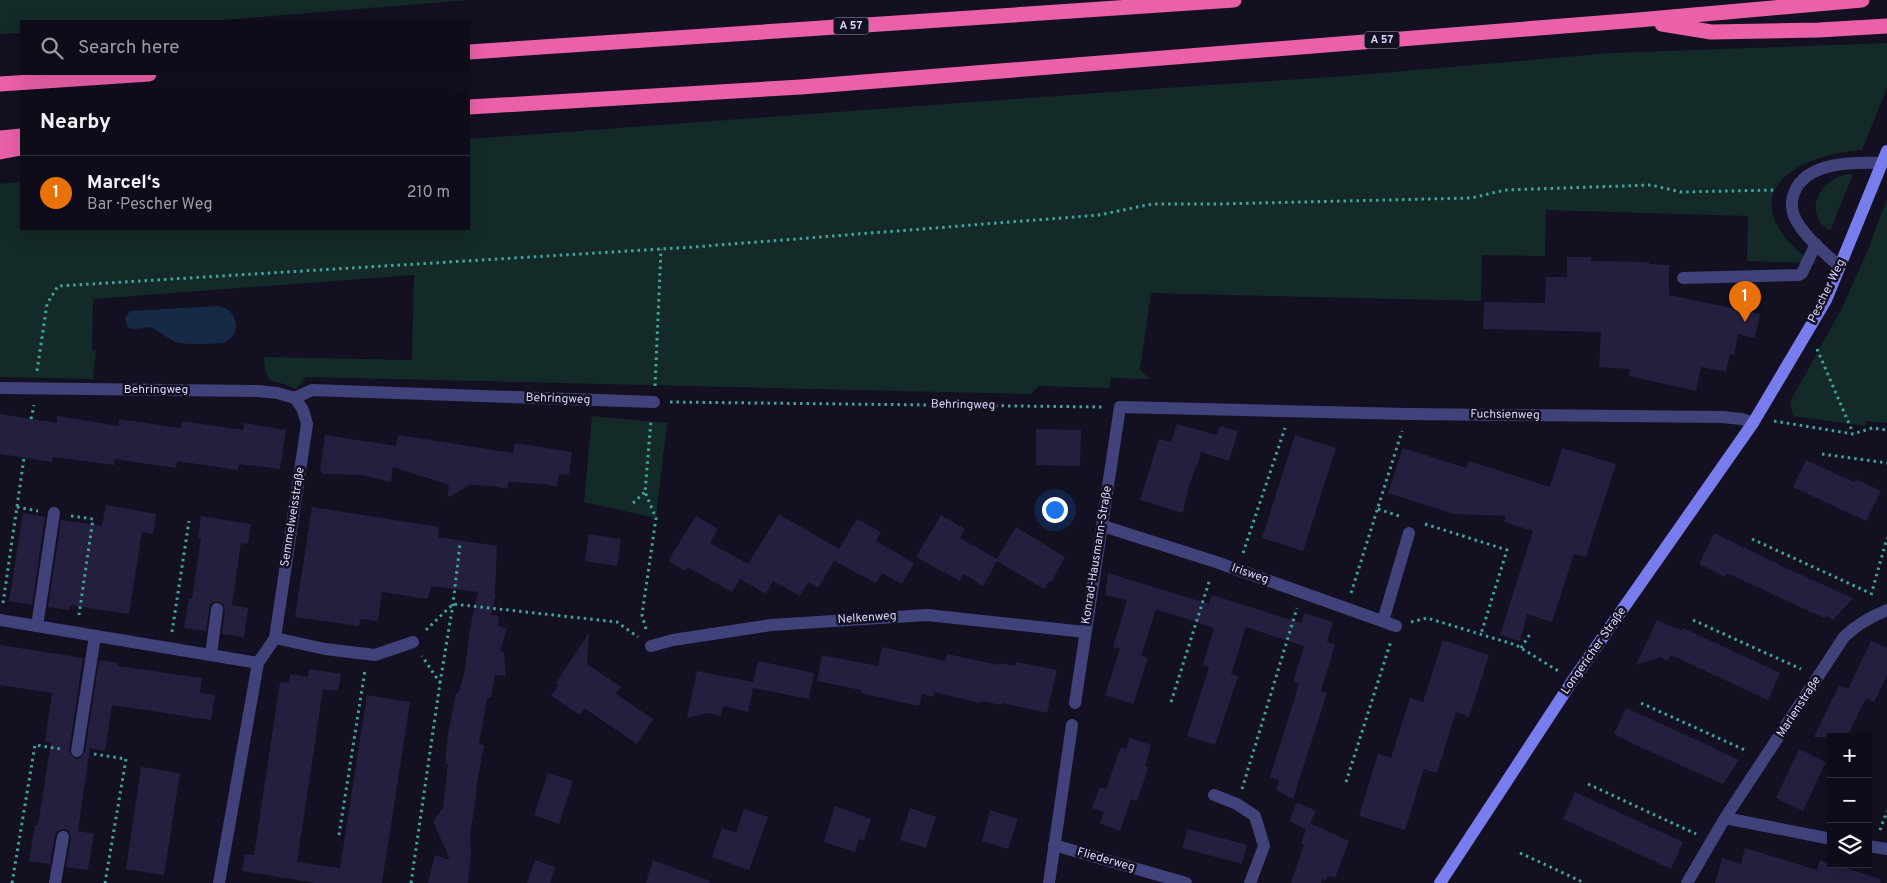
<!DOCTYPE html>
<html lang="en">
<head>
<meta charset="utf-8">
<style>
	:root { --surface:#0e0c19; --page:#171522; --text:#f1f3f6; --muted:#9b9ba2; --line:#2e2c38; --accent:#1dd4de }
	body { margin:0; font-family:Overpass,sans-serif; background:var(--page); color:var(--text) }
	.controls { position:absolute; right:15px; bottom:15px; display:grid; overflow:hidden; border-radius:0px; box-shadow:0 5px 20px #0002 }
	.controls button { width:45px; height:45px; display:grid; place-items:center; padding:0; border:0; border-bottom:1px solid var(--line); background:var(--surface); color:var(--text); font:25px sans-serif }
	.you { position:absolute; left:1054px; top:509px; width:18px; height:18px; margin:-12px; border:4px solid #fff; border-radius:50%; background:#1a73e8; box-shadow:0 0 0 8px #1a73e833 }
	.badge { display:grid; place-items:center; width:32px; height:32px; border-radius:50%; background:var(--accent); color:#fff; font-size:16px; font-weight:700 }
	.pin { position:absolute; translate:-50% -41px; filter:drop-shadow(0 1px 2px #0008) }
	.pin::after { content:''; position:absolute; top:26px; width:18px; height:15px; background:inherit; clip-path:polygon(0 0,100% 0,50% 100%) }
	.list { margin:0; padding:0; list-style:none }
	h2 { display:flex; justify-content:space-between; align-items:center; height:65px; margin:0; padding:0 20px; font-size:21px }
	h2 small { font-size:16px; font-weight:400; color:var(--muted) }
	.list li { display:grid; grid-template-columns:32px 1fr auto; gap:15px; align-items:center; box-sizing:border-box; height:75px; padding:0 20px; border-top:1px solid var(--line) }
	.list b { display:block; font-size:19px; white-space:nowrap }
	.list p { margin:0; font-size:16px; white-space:nowrap; color:var(--muted) }
	.list em { font-size:16px; font-style:normal; color:var(--muted) }
	.icon { flex:none; width:28px; height:28px; fill:none; stroke:currentColor; stroke-width:2; stroke-linecap:round; stroke-linejoin:round }
	.map { position:relative; flex:none; width:1887px; height:883px; overflow:hidden }
	.search { position:absolute; background:var(--surface); box-shadow:0 5px 20px #0002; left:20px; top:20px; width:450px; height:55px; display:flex; align-items:center; gap:12px; box-sizing:border-box; padding:0 18px; border-radius:0px; color:var(--muted); font-size:19px }
	.panel { position:absolute; background:var(--surface); box-shadow:0 5px 20px #0002; left:20px; top:90px; width:450px; height:140px; border-radius:0px }
	.map>svg:first-child { display:block }
	.green { fill:#142a28 }
	.water { fill:#162a45 }
	.building { fill:#241f3f }
	.lines { fill:none; stroke-linecap:round; stroke-linejoin:round }
	.path { stroke:#3ea59a; stroke-width:3; stroke-dasharray:2.5 4; stroke-linecap:butt }
	.lane { stroke:#41427a; stroke-width:12 }
	.street { stroke:#41427a; stroke-width:12 }
	.secondary { stroke:#797ced; stroke-width:12 }
	.highway { stroke:#ea60a9; stroke-width:15 }
	.labels { text-anchor:middle; dominant-baseline:central; stroke-width:5; stroke-linejoin:round; paint-order:stroke }
	.shield { fill:#121021; stroke:#9d9bb9; stroke-width:1 }
	.shield-label { font-size:11px; font-weight:bold; fill:#d8d6fa }
	.street-label { font-size:12px; fill:#d8d6fa; stroke:#121021 }
</style>
</head>
<body>
<div class="map">
<svg width="1887" height="883" viewBox="0 0 1887 883">
	<rect width="100%" height="100%" fill="#121021"/>
	<path class="green" d="M0 0H468L210 21H21V33L0 34Z
		M1887 43V88L1862 150C1822 152 1746 176 1780 230 1789 243 1802 257 1817 263L1747 261 1748 216 1546 210 1545 256 1482 255 1481 301 1151 293 1140 369 1149 379 1111 378 1109 388 1039 386 1030 394 306 377 296 389C274 377 266 390 264 357L412 360 414 275 93 299 92 350H96L93 379 0 377V184L21 182V229H469V139L1151 89 1346 76 1611 53Z
		M1853 174 1830 231C1800 212 1822 174 1853 174Z
		M1887 199V423L1866 421 1865 426 1793 416 1790 402 1841 310 1867 252Z
		M592 416 667 423 656 518 584 502Z"/>
	<path class="water" d="M218 306C238 309 244 335 223 343 214 344 184 345 176 342 168 339 161 332 152 328 141 324 127 338 125 318L130 311Z"/>
	<path class="building" d="M1567 257H1591V261L1649 262V264L1669 265V295L1760 314 1755 338 1738 334 1734 355 1730 354 1726 372 1701 367 1696 391 1629 376 1630 369 1599 367 1601 332 1483 329 1484 302 1545 303 1546 277H1567Z
		M0 414 57 423V416L119 426V419L181 428 182 421 243 430 244 423 286 430 280 469 239 464 238 470 177 461 176 468 115 459 114 465 53 457 52 462 0 454Z
		M1177 424 1217 435 1220 426 1238 431 1229 461 1201 452 1197 467 1196 466 1188 489 1183 513 1140 500 1159 439 1171 442Z
		M1036 429 1081 430 1080 466 1036 465Z
		M325 435 396 446 398 435 513 453 515 443 572 452 569 475 559 474 557 487 545 484 509 482 507 489 493 486 470 485 447 498 449 485 393 467 391 482 362 475 323 474V472L320 471Z
		M1295 435 1336 448 1303 551 1262 538Z
		M1403 448 1466 468 1469 461 1550 487 1562 448 1616 464 1586 557 1574 554 1552 622 1527 614 1520 641 1500 635 1533 531 1504 522 1506 516 1454 514 1388 493Z
		M1806 460 1854 482 1856 479 1881 491 1866 521 1793 487Z
		M106 505 156 514 153 534 142 532 129 614 70 605 69 610 48 607 61 520 102 526Z
		M312 507 439 527 438 537 497 546 495 594H496L491 615 499 616 498 626 507 628 500 651 504 652 506 676 495 675 491 698H487L479 744 484 745 476 789H477L470 836 471 855 468 883H428L435 855 450 860 433 821 443 808 448 764H445L448 734 456 693 458 694 465 670 470 628 478 592 431 586 428 599 382 592 378 621 360 619 359 626 295 617Z
		M23 513 45 517 32 605 9 601Z
		M779 514 839 549 857 519 881 532 876 541 914 563 902 584 882 573 876 583 834 561 818 588 808 582 800 596 773 581 766 594 740 579 732 592 687 567 685 571 668 561 696 516 718 529 710 543 748 564Z
		M941 515 965 529 960 538 997 559 1016 527 1065 557 1051 582 1049 581 1044 589 997 561 983 586 964 574 960 581 916 557Z
		M201 516 251 524 248 544 241 543 232 605 248 608 244 637 222 634 225 610 224 605 219 601 213 602 210 604 206 631 184 628 189 599H192L195 578 201 538 198 537Z
		M1714 533 1788 569 1853 598 1833 620 1826 616 1824 618 1727 573 1725 577 1699 564Z
		M589 534 621 539 617 566 585 561Z
		M1108 573 1209 604 1212 595 1301 623 1304 613 1333 622 1327 642 1335 645 1321 691 1327 693 1293 799 1276 790 1279 780 1270 777 1299 684 1293 682 1304 646 1246 627 1231 674 1238 676 1215 745 1187 736 1209 667 1203 665 1214 628 1156 609 1141 656 1148 658 1133 704 1105 695 1120 649 1113 647 1127 600 1105 595Z
		M1657 620 1682 631 1683 628 1780 673 1768 700 1671 655 1667 661 1660 657 1636 665Z
		M589 633 587 664 621 687 616 694 653 719 637 744 584 708 580 715 551 696 559 684 556 683Z
		M1443 640 1489 655 1469 717 1456 712 1437 773 1424 769 1405 830 1359 816 1378 754 1391 758 1410 698 1423 702Z
		M1871 641 1887 648V675L1874 702 1866 698 1847 737H1814L1839 685 1848 689Z
		M0 645 83 658 69 750 70 754 75 759 80 758 85 752 99 660 118 663 117 666 202 678 200 693 215 695 211 720 112 705 105 751 90 748 78 831 94 834 88 870 66 867 71 838 69 831 64 829 57 831 55 835 50 864 29 861 35 825H38L51 742H45L52 693 0 685Z
		M882 647 946 661 947 654 999 665V663L1015 666 1016 662 1057 670 1047 713 1002 703V705L980 701V703L934 692 933 697 922 694 919 706 861 693V690L817 681 822 655 878 666Z
		M758 661 814 673 809 699 753 688 748 712 723 706 721 716 708 713 687 718 697 671 753 682Z
		M309 669 341 674 338 691 323 689 297 862 340 868 367 695 410 702 382 883H317L242 871 245 854 254 855 280 682 289 683 290 674 308 677Z
		M1626 708 1699 741 1739 760 1723 784 1638 746 1614 734Z
		M1130 738 1151 745 1145 766 1148 767 1144 780 1137 801 1131 799 1120 831 1100 823 1104 812 1092 808 1100 787 1106 789 1121 747 1126 749Z
		M1799 749 1826 762 1803 811 1776 798Z
		M141 767 180 773 164 875 126 869Z
		M548 773 573 781 559 824 534 815Z
		M1575 792 1683 842 1671 869 1563 819Z
		M1297 802 1316 811 1310 823 1349 841 1335 878 1328 876 1326 880 1322 879 1321 883H1291L1304 845 1301 844 1306 829 1289 821Z
		M835 806 871 819 864 840 859 839 855 852 824 842Z
		M910 808 936 817 926 848 900 840Z
		M744 809 768 817 749 870 712 857 722 828 736 833Z
		M990 810 1018 819 1008 849 982 841Z
		M1188 829 1247 845 1242 864 1182 848Z
		M1745 848 1817 870 1820 860 1881 879 1880 883H1715L1722 858 1741 864Z
		M535 860 555 867 550 883H527Z
		M653 860 710 881 709 883H646Z"/>
	<g class="lines">
		<path class="path" d="M1817 349 1853 433
			M37 371 47 304 58 286 694 247 1099 215 1152 204H1218L1471 198 1505 190 1651 185 1681 192 1777 190
			M655 386 661 249
			M670 402 1104 407
			M31 419 34 405
			M1774 421 1853 434 1872 428 1887 430
			M1822 454 1887 463
			M633 503 645 492
			M17 507 38 511
			M1378 509 1402 517
			M71 516 93 519 79 615
			M1425 524 1507 550 1481 634
			M1752 539 1870 593
			M1243 553 1285 428
			M1351 593 1402 431
			M1871 595 1887 538
			M3 603 24 458
			M1693 620 1801 669
			M1411 622 1427 618 1516 645 1560 672
			M646 629 642 615 656 518 645 492 651 420
			M426 630 453 604 617 622 638 637
			M172 632 189 521
			M1521 648 1530 634
			M440 683 453 604 460 544
			M1171 702 1210 579
			M1641 703 1747 751
			M94 754 126 759 105 883
			M1346 782 1391 641
			M1588 784 1696 834
			M1242 789 1297 608
			M1880 830 1887 811
			M339 835 365 670
			M1520 853 1585 883
			M12 883 35 745 61 749
			M411 883 440 683 422 656"/>
		<path class="lane" d="M1840 267C1824 252 1803 236 1794 216 1791 208 1791 201 1794 193 1806 161 1855 162 1883 163
			M1683 278 1799 275 1802 273 1816 244
			M1383 621 1409 533
			M37 626 54 513
			M211 655 217 609
			M77 751 95 636
			M55 883 63 837"/>
		<path class="street" d="M0 388 258 391 277 393 295 398 312 390 654 402
			M1103 526 1216 562 1396 626
			M0 620 258 663
			M275 638 325 649 375 655 413 642
			M651 646 673 640 771 625 927 615 1085 632
			M1075 703 1120 407 1407 414 1722 417 1742 419 1753 423
			M1214 795 1237 804 1255 816 1264 846 1250 883
			M1725 818 1831 839
			M1054 845 1186 883
			M1868 846 1887 849
			M219 883 258 663 275 638 307 424 303 410 295 398
			M1049 883 1072 725
			M1687 883 1725 818 1844 637C1857 624 1870 617 1887 610"/>
		<path class="secondary" d="M1440 883 1573 680 1753 423 1826 300 1887 151"/>
		<path class="highway" d="M1662 24 1711 32 1819 30 1887 26
			M469 52 1234 0
			M0 84 149 74
			M469 107 801 87 1638 20 1862 0
			M0 138 21 136
			M0 152 21 148"/>
	</g>
	<g class="labels">
		<g class="shield">
			<rect x="833.5" y="17.5" width="35" height="17" rx="4"/>
			<rect x="1364.5" y="31.5" width="35" height="17" rx="4"/>
		</g>
		<g class="shield-label">
			<text x="851" y="26">A 57</text>
			<text x="1382" y="40">A 57</text>
		</g>
		<g class="street-label">
			<text transform="translate(1827 291) rotate(-64)">Pescher Weg</text>
			<text x="156" y="390">Behringweg</text>
			<text transform="translate(558 399) rotate(2)">Behringweg</text>
			<text transform="translate(963 405) rotate(1)">Behringweg</text>
			<text transform="translate(1505 415) rotate(1)">Fuchsienweg</text>
			<text transform="translate(293 517) rotate(-81)">Semmelweisstraße</text>
			<text transform="translate(1097 555) rotate(-81)">Konrad-Hausmann-Straße</text>
			<text transform="translate(1250 574) rotate(19)">Irisweg</text>
			<text transform="translate(867 618) rotate(-4)">Nelkenweg</text>
			<text transform="translate(1594 651) rotate(-55)">Longericher Straße</text>
			<text transform="translate(1799 707) rotate(-57)">Marienstraße</text>
			<text transform="translate(1106 860) rotate(16)">Fliederweg</text>
		</g>
	</g>
</svg>
<div class="controls">
<button>+</button>
<button>−</button>
<button><svg class="icon" aria-label="layers" viewBox="0 0 24 24"><path d="M12 4l9 5-9 5-9-5zM3 14l9 5 9-5"/></svg></button>
</div>
<div class="you"></div>
<div class="pin badge" style="left:1745px;top:322px;background:#e8710a">1</div>
<div class="search"><svg class="icon" aria-label="search" viewBox="0 0 24 24"><circle cx="10" cy="10" r="6"/><path d="M15 15l6 6"/></svg>Search here</div>
<section class="panel">
<h2>Nearby<small></small></h2>
<ul class="list">
<li><span class="badge" style="background:#e8710a">1</span><div><b>Marcel‘s</b><p>Bar · Pescher Weg</p></div><em>210 m</em></li>
</ul>
</section>
</div>
</body>
</html>
